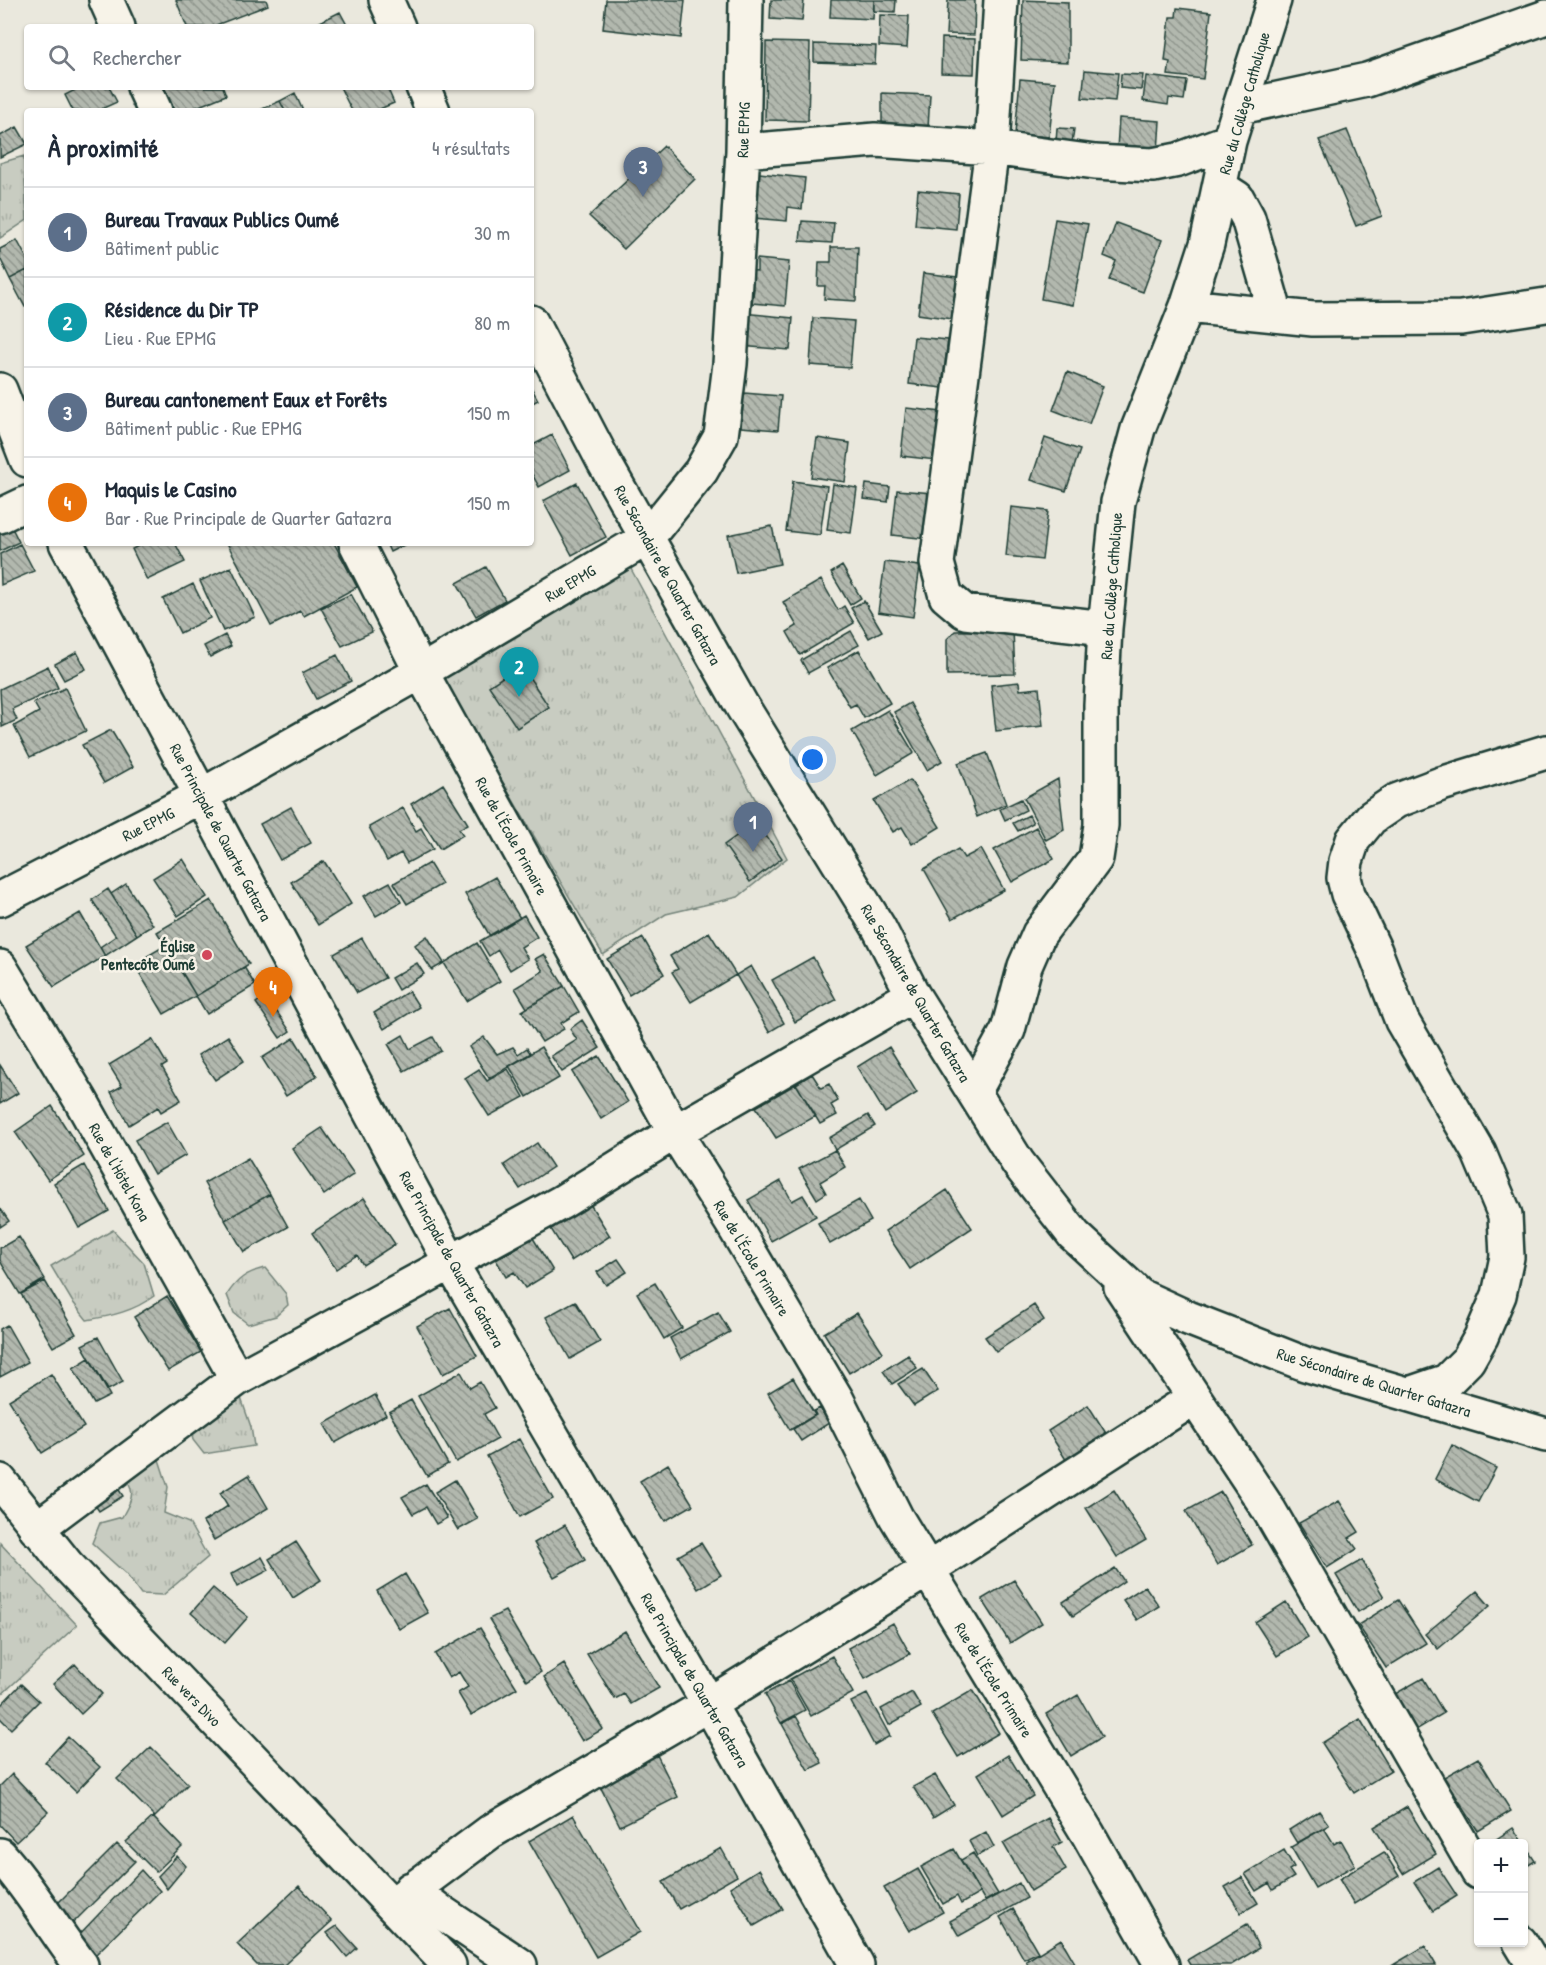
<!DOCTYPE html>
<html lang="fr">
<head>
<meta charset="utf-8">
<style>
	:root { --surface:#fff; --page:#f6f6f7; --text:#1f2937; --muted:#747a83; --line:#e0e1e3; --accent:#2563eb }
	body { margin:0; font-family:"Patrick Hand",sans-serif; background:var(--page); color:var(--text) }
	.controls { position:absolute; right:18px; bottom:18px; display:grid; overflow:hidden; border-radius:6px; box-shadow:0 2px 4px #0004 }
	.controls button { width:54px; height:54px; display:grid; place-items:center; padding:0; border:0; border-bottom:2px solid var(--line); background:var(--surface); color:var(--text); font:30px sans-serif }
	.you { position:absolute; left:813px; top:760px; width:21px; height:21px; margin:-15px; border:4px solid #fff; border-radius:50%; background:#1a73e8; box-shadow:0 0 0 9px #1a73e833 }
	.badge { display:grid; place-items:center; width:39px; height:39px; border-radius:50%; background:var(--accent); color:#fff; font-size:20px; font-weight:700 }
	.pin { position:absolute; translate:-50% -50px; filter:drop-shadow(0 2px 3px #0008) }
	.pin::after { content:''; position:absolute; top:32px; width:21px; height:18px; background:inherit; clip-path:polygon(0 0,100% 0,50% 100%) }
	.list { margin:0; padding:0; list-style:none }
	h2 { display:flex; justify-content:space-between; align-items:center; height:78px; margin:0; padding:0 24px; font-size:26px }
	h2 small { font-size:20px; font-weight:400; color:var(--muted) }
	.list li { display:grid; grid-template-columns:39px 1fr auto; gap:18px; align-items:center; box-sizing:border-box; height:90px; padding:0 24px; border-top:2px solid var(--line) }
	.list b { display:block; font-size:22px; white-space:nowrap }
	.list p { margin:0; font-size:20px; white-space:nowrap; color:var(--muted) }
	.list em { font-size:20px; font-style:normal; color:var(--muted) }
	.icon { flex:none; width:33px; height:33px; fill:none; stroke:currentColor; stroke-width:2; stroke-linecap:round; stroke-linejoin:round }
	.map { position:relative; flex:none; width:1546px; height:1965px; overflow:hidden }
	.search { position:absolute; background:var(--surface); box-shadow:0 2px 4px #0004; left:24px; top:24px; width:510px; height:66px; display:flex; align-items:center; gap:15px; box-sizing:border-box; padding:0 21px; border-radius:6px; color:var(--muted); font-size:22px }
	.panel { position:absolute; background:var(--surface); box-shadow:0 2px 4px #0004; left:24px; top:108px; width:510px; height:438px; border-radius:6px }
	.map>svg:first-child { display:block }
	.grass { fill:url(#grass-tufts); stroke:#74847a; stroke-width:1.5 }
	.building { fill:url(#building-back-hatch); stroke:#1f3d34; stroke-width:1.5 }
	.lines { fill:none; stroke-linecap:round; stroke-linejoin:round }
	.minor-casing { stroke:#1f3d34; stroke-width:38 }
	.major-casing { stroke:#1f3d34; stroke-width:38 }
	.minor { stroke:#f7f3e8; stroke-width:33 }
	.major { stroke:#f7f3e8; stroke-width:33 }
	.poi-dot { fill:#d1495b; stroke:#f7f3e8; stroke-width:2 }
	.labels { text-anchor:middle; dominant-baseline:central; stroke-width:5; stroke-linejoin:round; paint-order:stroke }
	.street-label { font-size:16px; fill:#1f3d34; stroke:#f7f3e8 }
	.poi-label { font-size:16px; font-weight:bold; fill:#1f3d34; stroke:#f7f3e8; text-anchor:end }
</style>
</head>
<body>
<div class="map">
<svg width="1546" height="1965" viewBox="0 0 1546 1965">
	<defs>
		<pattern id="grass-tufts" width="24" height="20" patternUnits="userSpaceOnUse" patternTransform="scale(1.5)"><rect width="24" height="20" fill="#c8ccc1"/><path d="M3 7l-1-3M5 7V3M7 7l1-3M15 17l-1-3M17 17v-4M19 17l1-3" fill="none" stroke="#abb0a6"/></pattern>
		<pattern id="building-back-hatch" width="6" height="6" patternUnits="userSpaceOnUse" patternTransform="scale(1.5)"><rect width="6" height="6" fill="#b2b8ae"/><path d="M-1 5l2 2M0 0l6 6M5-1l2 2" fill="none" stroke="#90978e"/></pattern>
	</defs>
	<rect width="100%" height="100%" fill="#eae8dd"/>
	<filter id="ink" filterUnits="userSpaceOnUse"><feTurbulence type="fractalNoise" baseFrequency=".0167" numOctaves="2"/><feDisplacementMap in="SourceGraphic" scale="12" xChannelSelector="R" yChannelSelector="G"/><feConvolveMatrix kernelMatrix="1 2 1 2 8 2 1 2 1" color-interpolation-filters="sRGB"/></filter>
	<g filter="url(#ink)">
		<path class="grass" d="M24 156 27 220 0 238V163Z
			M624 556 787 858 738 897 666 914 603 955 440 674Z
			M113 1230 144 1263 154 1296C134 1311 112 1316 87 1320L72 1301 51 1266Z
			M265 1268 286 1294 288 1305 276 1316 248 1324 234 1313 227 1295C237 1279 247 1272 265 1268Z
			M240 1395 251 1427 254 1446 204 1454 193 1440 189 1424Z
			M151 1435 168 1487 164 1513 189 1523 208 1557 163 1595 141 1594 126 1574 92 1543 100 1523 122 1517C135 1494 135 1492 121 1469Z
			M0 1543 77 1625 0 1696Z"/>
		<path class="building" d="M176 0H266L268 5 211 27H187Z
			M606 0H685L681 38 603 29Z
			M771 0H804L802 21 770 19Z
			M831 0H874L873 19 830 17Z
			M874 0H896L895 12 874 11Z
			M948 0H975L974 35 946 34Z
			M1023 0 1068 2V62L1021 60Z
			M1177 8 1211 12 1203 79 1168 75 1170 62 1165 61 1170 17H1176Z
			M340 12 348 27 312 26Z
			M880 15 909 16 907 48 879 46Z
			M942 38 975 39 974 74 941 73Z
			M766 42 810 43 808 121 765 120Z
			M814 44 876 46 875 64 814 62Z
			M1085 70 1118 73 1115 101 1082 98Z
			M1121 74 1143 75 1141 90 1120 88Z
			M1146 76 1187 81 1184 100 1169 98 1168 105 1143 101Z
			M1020 79 1055 82 1049 137 1015 134Z
			M81 87H109L117 102 97 111H73L65 95Z
			M164 87H223L226 95 187 111H174Z
			M340 87H387L394 103 375 111H352Z
			M295 93 303 111H285L280 101Z
			M882 93 930 95 928 128 882 126Z
			M280 101 285 111H258Z
			M1119 118 1160 121 1158 152 1117 149Z
			M17 127 27 144 0 157V136Z
			M1057 128 1074 129 1072 143 1056 142Z
			M1347 130 1382 216 1356 226 1319 140Z
			M664 146 695 179 624 249 589 216Z
			M759 173 805 178 802 209 788 207 787 221 753 218Z
			M918 190 959 194 956 229 915 225Z
			M1055 219 1088 224 1073 305 1041 299Z
			M802 221 834 223 832 243 800 241Z
			M1116 223 1162 240 1143 292 1109 280 1116 261 1104 256Z
			M17 240 27 259V270L10 279 0 258V249Z
			M831 247H858L856 301 824 299 825 286H818L819 262H831Z
			M757 259 789 262 785 306 752 303 754 289H745L747 270 757 271Z
			M27 270V306L25 307 10 279Z
			M923 273 957 277 952 319 918 314Z
			M742 313 793 318 790 350 739 346Z
			M813 318 854 321 850 368 810 365Z
			M914 337 948 340 942 388 909 384Z
			M1067 372 1103 386 1089 424 1053 410Z
			M531 387 538 400 531 404Z
			M744 393 781 396 778 430 741 427Z
			M906 408 942 412 936 460 901 456Z
			M552 435 570 470 539 487 531 472V446Z
			M817 438 850 443 845 482 811 477Z
			M1045 438 1080 450 1066 491 1031 480Z
			M793 481 827 486 820 535 786 531Z
			M577 483 606 537 572 555 543 501Z
			M833 484 857 488 851 533 827 530Z
			M866 484 890 487 888 502 864 499Z
			M897 490 933 493 928 539 892 535Z
			M1011 507 1048 511 1042 560 1006 556Z
			M7 518 19 542 0 551V521Z
			M772 526 780 564 736 573 728 535Z
			M144 543H175L185 562 147 580 132 549Z
			M227 543H334L357 587 304 616 300 611 271 626Z
			M386 543H408L390 552Z
			M20 544 34 571 1 585 0 554Z
			M885 562 920 566 913 617 878 612Z
			M842 566 861 598 850 605 831 573Z
			M231 567 255 617 223 631 200 581Z
			M486 567 505 600 476 616 457 583Z
			M821 580 838 610 844 606 854 623 800 655 787 632 797 626 783 602Z
			M193 584 210 618 180 633 163 599Z
			M351 594 372 632 342 646 321 608Z
			M864 601 882 631 869 638 851 608Z
			M1013 630 1015 674 947 675V639L955 631Z
			M851 631 859 645 808 673 801 660Z
			M225 635 231 646 210 657 204 646Z
			M859 650 890 703 864 718 856 704 850 707 827 668Z
			M77 652 86 669 64 680 55 664Z
			M337 655 351 681 316 699 302 673Z
			M521 665 549 707 517 728 489 686Z
			M48 666 58 688 12 709 17 720 2 727 0 689Z
			M1019 682 1020 690 1039 688 1043 726 996 731 991 685Z
			M65 688 86 731 30 757 14 726 39 712 34 703Z
			M910 703 942 761 927 770 894 712Z
			M888 710 914 753 877 775 852 731Z
			M111 730 133 767 104 783 82 745Z
			M987 753 1006 804 977 817 958 763Z
			M1058 779 1064 830 1046 840 1024 798Z
			M910 780 940 827 912 844 902 827 893 832 874 801Z
			M443 784 468 824 459 829 463 835 440 849 411 804Z
			M1021 799 1026 810 1005 820 1000 809Z
			M291 807 311 843 280 860 260 824Z
			M403 808 416 831 421 828 433 849 407 863 401 853 387 861 369 827Z
			M1029 815 1033 823 1018 831 1013 823Z
			M756 822 782 858 750 882 724 845Z
			M1036 827 1054 859 1012 882 994 850Z
			M958 849 964 858 981 849 1004 890 952 919 924 869Z
			M183 859 207 897 178 916 153 878Z
			M324 861 351 904 318 925 291 882Z
			M429 863 442 884 407 904 394 883Z
			M495 877 520 918 490 936 465 894Z
			M390 882 401 902 376 916 364 896Z
			M126 884 153 925 137 935 111 894Z
			M108 889 137 935 105 956 100 947 116 936 92 900Z
			M211 900 249 964 196 996 157 932Z
			M80 913 105 956 54 987 26 945Z
			M524 915 537 937 521 947 528 959 510 970 498 950 489 956 480 941Z
			M709 932 736 975 691 1002 672 972 678 969 670 956Z
			M427 936 444 963 432 970 415 945Z
			M362 938 385 978 357 993 334 954Z
			M643 938 664 974 629 995 607 959Z
			M477 943 500 981 467 1001 444 963Z
			M166 945 196 996 164 1014 134 964Z
			M544 954 564 986 527 1008 515 988 543 971 535 959Z
			M813 957 836 1000 795 1022 772 980Z
			M417 963 424 974 398 990 391 978Z
			M751 966 784 1023 769 1032 736 975Z
			M244 967 255 985 207 1014 196 996Z
			M564 986 579 1012 561 1023 564 1029 542 1042 522 1011Z
			M409 991 419 1007 384 1029 374 1013Z
			M266 996 290 1031 280 1038 256 1003Z
			M582 1020 600 1048 562 1072 551 1056 577 1040 570 1029Z
			M403 1035 410 1049 433 1037 441 1051 404 1071 388 1044Z
			M228 1036 244 1061 215 1080 198 1055Z
			M484 1037 497 1054 513 1047 518 1054 527 1048 531 1054 489 1078 469 1047Z
			M294 1038 317 1076 286 1096 262 1058Z
			M152 1039 167 1064 162 1067 181 1100 161 1112 158 1107 129 1125 111 1092 122 1086 109 1065Z
			M541 1047 559 1078 527 1097 509 1066Z
			M889 1047 917 1093 885 1113 857 1067Z
			M599 1056 628 1102 601 1119 572 1072Z
			M0 1065 18 1093 0 1104Z
			M479 1069 487 1081 508 1069 524 1097 489 1116 465 1078Z
			M812 1074 821 1088 829 1084 838 1101 831 1105 837 1115 820 1124 796 1084Z
			M796 1084 816 1116 776 1138 756 1107Z
			M52 1106 84 1156 48 1180 15 1132Z
			M868 1115 875 1126 835 1150 829 1138Z
			M167 1122 186 1155 154 1174 135 1140Z
			M322 1128 354 1174 324 1195 292 1148Z
			M537 1143 553 1167 520 1189 504 1165Z
			M835 1150 845 1167 820 1182 826 1193 817 1199 799 1169Z
			M248 1158 270 1194 225 1220 204 1183Z
			M84 1165 109 1211 79 1228 54 1183Z
			M781 1181 792 1201 803 1195 816 1216 771 1241 748 1200Z
			M947 1190 972 1228 910 1269 885 1231Z
			M270 1194 288 1227 244 1252 225 1220Z
			M364 1198 395 1244 363 1265 357 1255 336 1269 312 1233Z
			M859 1200 871 1221 830 1244 818 1223Z
			M590 1204 610 1236 571 1261 551 1229Z
			M0 1208 9 1221 0 1227Z
			M19 1237 45 1279 20 1294 0 1261V1248Z
			M533 1238 553 1271 525 1288 514 1272 506 1277 496 1260Z
			M618 1259 627 1272 606 1285 597 1272Z
			M45 1281 76 1334 53 1347 21 1294Z
			M655 1283 682 1328 664 1339 637 1293Z
			M167 1296 201 1352 168 1371 134 1317Z
			M575 1301 600 1342 570 1359 546 1317Z
			M1034 1305 1044 1320 996 1352 985 1337Z
			M450 1308 477 1356 443 1374 417 1326Z
			M718 1312 730 1332 681 1359 670 1338Z
			M857 1313 883 1352 849 1373 824 1333Z
			M7 1325 28 1362 0 1377V1329Z
			M98 1337 123 1382 108 1390 82 1345Z
			M908 1355 917 1368 892 1384 883 1371Z
			M89 1358 110 1396 94 1404 73 1368Z
			M923 1369 938 1391 914 1406 898 1384Z
			M461 1372 470 1388 480 1382 495 1408 484 1414 498 1439 456 1462 418 1396Z
			M51 1374 84 1427 42 1453 9 1400Z
			M793 1378 815 1415 790 1430 768 1393Z
			M375 1395 386 1415 335 1443 324 1424Z
			M411 1400 448 1464 427 1476 389 1412Z
			M1088 1405 1109 1438 1068 1463 1048 1431Z
			M820 1408 829 1423 801 1441 793 1429 816 1415 814 1411Z
			M519 1439 553 1499 520 1517 487 1456Z
			M1452 1445 1496 1468 1478 1502 1435 1479Z
			M668 1464 693 1505 665 1521 640 1481Z
			M249 1475 268 1508 214 1540 203 1522 228 1506 220 1493Z
			M110 1476 123 1496 99 1511 86 1492Z
			M455 1480 478 1519 458 1530 435 1492Z
			M426 1484 447 1518 436 1524 426 1507 413 1514 402 1497Z
			M1114 1490 1146 1540 1117 1557 1086 1508Z
			M1221 1492 1252 1545 1217 1565 1186 1511Z
			M1339 1501 1359 1532 1349 1538 1357 1549 1327 1568 1299 1523Z
			M565 1525 585 1560 554 1577 534 1543Z
			M296 1542 321 1580 293 1598 269 1559Z
			M701 1543 721 1575 698 1589 678 1556Z
			M262 1557 269 1570 237 1587 231 1574Z
			M1362 1560 1384 1597 1358 1612 1336 1575Z
			M1115 1568 1124 1581 1073 1616 1063 1602Z
			M405 1574 428 1613 399 1629 377 1591Z
			M1014 1580 1042 1623 1010 1643 982 1599Z
			M1145 1586 1159 1606 1137 1620 1123 1600Z
			M213 1588 248 1617 225 1643 191 1613Z
			M1477 1591 1490 1606 1438 1649 1425 1634Z
			M1398 1600 1426 1643 1386 1668 1358 1625Z
			M1286 1602 1308 1637 1277 1656 1255 1622Z
			M505 1611 541 1672 527 1681 489 1619Z
			M893 1623 910 1654 865 1679 848 1648Z
			M480 1628 517 1688 471 1715 458 1693 468 1687 459 1672 449 1678 435 1654Z
			M625 1631 659 1688 631 1704 624 1694 615 1699 587 1654Z
			M832 1656 853 1693 811 1716 790 1679Z
			M75 1664 102 1694 81 1714 53 1684Z
			M564 1664 603 1729 582 1741 544 1677Z
			M1423 1678 1444 1713 1416 1730 1395 1694Z
			M789 1681 805 1710 781 1723 765 1694Z
			M21 1684 39 1701 11 1729 0 1718V1706Z
			M973 1690 999 1733 958 1757 932 1714Z
			M912 1692 921 1707 889 1725 881 1709Z
			M867 1694 890 1736 874 1745 851 1702Z
			M1078 1695 1102 1737 1071 1756 1046 1714Z
			M796 1716 822 1763 808 1770 782 1724Z
			M1360 1719 1391 1770 1354 1793 1322 1743Z
			M68 1737 100 1767 76 1792 45 1762Z
			M151 1747 188 1784 155 1817 117 1779Z
			M657 1755 678 1797 620 1826 599 1784Z
			M1008 1755 1033 1796 1003 1815 978 1774Z
			M1478 1758 1511 1811 1478 1831 1444 1777Z
			M12 1774 48 1812 16 1842 0 1825V1786Z
			M935 1775 954 1805 933 1818 913 1787Z
			M1407 1807 1436 1854 1403 1874 1374 1827Z
			M1319 1811 1329 1825 1297 1843 1289 1830Z
			M573 1815 640 1932 596 1957 529 1841Z
			M153 1817 182 1847 156 1872 126 1842Z
			M1048 1818 1062 1842 1053 1847 1066 1870 1031 1891 1003 1843Z
			M1324 1828 1334 1844 1341 1840 1355 1865 1315 1888 1291 1847Z
			M1513 1828 1535 1861 1524 1868V1844H1489Z
			M986 1832 994 1847 977 1856 969 1841Z
			M117 1844 135 1861 68 1928 52 1909Z
			M721 1848 737 1876 679 1909 663 1882Z
			M954 1849 980 1893 961 1904 957 1896 943 1904 921 1867Z
			M1284 1850 1294 1867 1289 1870 1294 1877 1273 1890 1269 1883 1256 1891 1245 1874Z
			M1384 1852 1399 1876 1354 1904 1339 1879Z
			M973 1853 998 1894 985 1901 961 1860Z
			M177 1856 186 1866 167 1889 158 1876Z
			M1438 1867 1457 1896 1433 1911 1414 1882Z
			M759 1869 783 1909 754 1926 730 1887Z
			M918 1869 943 1912 909 1931 884 1888Z
			M141 1870 160 1891 93 1957 76 1938Z
			M1242 1877 1258 1903 1241 1913 1225 1887Z
			M1019 1883 1027 1898 959 1936 950 1921Z
			M299 1886 332 1921 284 1965H257L237 1944Z
			M1013 1909 1038 1952 1024 1959 1000 1917Z
			M1247 1924 1259 1948 1231 1965H1190L1187 1960Z
			M337 1926 357 1948 347 1957 327 1933Z
			M1061 1939 1075 1963 1072 1965H1029L1026 1961Z
			M1425 1946 1436 1965H1393Z"/>
		<g class="lines">
			<defs>
				<path id="minor" d="M106 0 118 27
					M386 0 398 27
					M1001 0 992 148 937 563 946 596 965 612 1105 628
					M144 87 155 111
					M423 87 433 111
					M1240 107 1367 80 1546 17
					M743 151 875 140 992 148 1095 162 1153 165 1178 160 1229 141
					M1220 187 1237 198 1248 218 1276 315
					M1187 306 1313 319 1461 318 1546 305
					M531 322 604 462 742 706 879 928 913 995 1018 1163 1074 1235 1140 1296 1188 1318 1305 1364 1546 1435
					M0 390 27 460
					M0 516 27 503
					M66 543 451 1263 709 1704 857 1965
					M356 543 421 672 675 1132 737 1231 837 1400 896 1517 1088 1834 1162 1965
					M0 899 201 796 421 672 647 538 701 471 721 436 730 364 743 151 746 0
					M0 967 80 1099 237 1379
					M974 1092 1008 1030 1025 966 1039 934 1096 858 1101 825V705L1105 628 1118 502 1138 429 1187 306 1207 244 1229 141 1274 0
					M1121 1287 1269 1510 1478 1872
					M1409 1394 1447 1381 1468 1360 1481 1337 1499 1295 1507 1257 1505 1215 1479 1153 1402 1021 1375 951 1348 894 1344 878 1346 861 1353 840 1371 818 1396 801 1441 784 1546 752
					M36 1529 237 1379 562 1202 675 1132 913 995
					M0 1855C31 1889 53 1929 81 1965
					M411 1889 441 1912 520 1965
					M392 1905 490 1832 709 1704 927 1570 1194 1398
					M1520 1942 1534 1965"/>
				<path id="major" d="M0 1481 67 1565 449 1965"/>
			</defs>
			<use href="#minor" class="minor-casing"/>
			<use href="#major" class="major-casing"/>
			<use href="#minor" class="minor"/>
			<use href="#major" class="major"/>
		</g>
	</g>
	<circle class="poi-dot" cx="207" cy="955" r="6"/>
	<g class="labels">
		<g class="street-label">
			<text transform="translate(1244 103) rotate(-74)">Rue du Collège Catholique</text>
			<text transform="translate(743 130) rotate(-88)">Rue EPMG</text>
			<text transform="translate(668 575) rotate(61)">Rue Sécondaire de Quarter Gatazra</text>
			<text transform="translate(570 583) rotate(-31)">Rue EPMG</text>
			<text transform="translate(1111 586) rotate(-86)">Rue du Collège Catholique</text>
			<text transform="translate(148 824) rotate(-27)">Rue EPMG</text>
			<text transform="translate(221 832) rotate(62)">Rue Principale de Quarter Gatazra</text>
			<text transform="translate(512 836) rotate(61)">Rue de l'École Primaire</text>
			<text transform="translate(916 993) rotate(60)">Rue Sécondaire de Quarter Gatazra</text>
			<text transform="translate(120 1172) rotate(61)">Rue de l'Hôtel Kona</text>
			<text transform="translate(752 1258) rotate(59)">Rue de l'École Primaire</text>
			<text transform="translate(452 1259) rotate(61)">Rue Principale de Quarter Gatazra</text>
			<text transform="translate(1374 1382) rotate(17)">Rue Sécondaire de Quarter Gatazra</text>
			<text transform="translate(695 1680) rotate(60)">Rue Principale de Quarter Gatazra</text>
			<text transform="translate(994 1680) rotate(58)">Rue de l'École Primaire</text>
			<text transform="translate(192 1696) rotate(46)">Rue vers Divo</text>
		</g>
		<g class="poi-label">
			<text x="195" y="946">Église<tspan x="195" dy="18">Pentecôte Oumé</tspan></text>
		</g>
	</g>
</svg>
<div class="controls">
<button>+</button>
<button>−</button>
</div>
<div class="you"></div>
<div class="pin badge" style="left:753px;top:852px;background:#5c6f8a">1</div>
<div class="pin badge" style="left:519px;top:697px;background:#0f9aa8">2</div>
<div class="pin badge" style="left:643px;top:197px;background:#5c6f8a">3</div>
<div class="pin badge" style="left:273px;top:1017px;background:#e8710a">4</div>
<div class="search"><svg class="icon" aria-label="search" viewBox="0 0 24 24"><circle cx="10" cy="10" r="6"/><path d="M15 15l6 6"/></svg>Rechercher</div>
<section class="panel">
<h2>À proximité<small>4 résultats</small></h2>
<ul class="list">
<li><span class="badge" style="background:#5c6f8a">1</span><div><b>Bureau Travaux Publics Oumé</b><p>Bâtiment public</p></div><em>30 m</em></li>
<li><span class="badge" style="background:#0f9aa8">2</span><div><b>Résidence du Dir TP</b><p>Lieu · Rue EPMG</p></div><em>80 m</em></li>
<li><span class="badge" style="background:#5c6f8a">3</span><div><b>Bureau cantonement Eaux et Forêts</b><p>Bâtiment public · Rue EPMG</p></div><em>150 m</em></li>
<li><span class="badge" style="background:#e8710a">4</span><div><b>Maquis le Casino</b><p>Bar · Rue Principale de Quarter Gatazra</p></div><em>150 m</em></li>
</ul>
</section>
</div>
</body>
</html>
